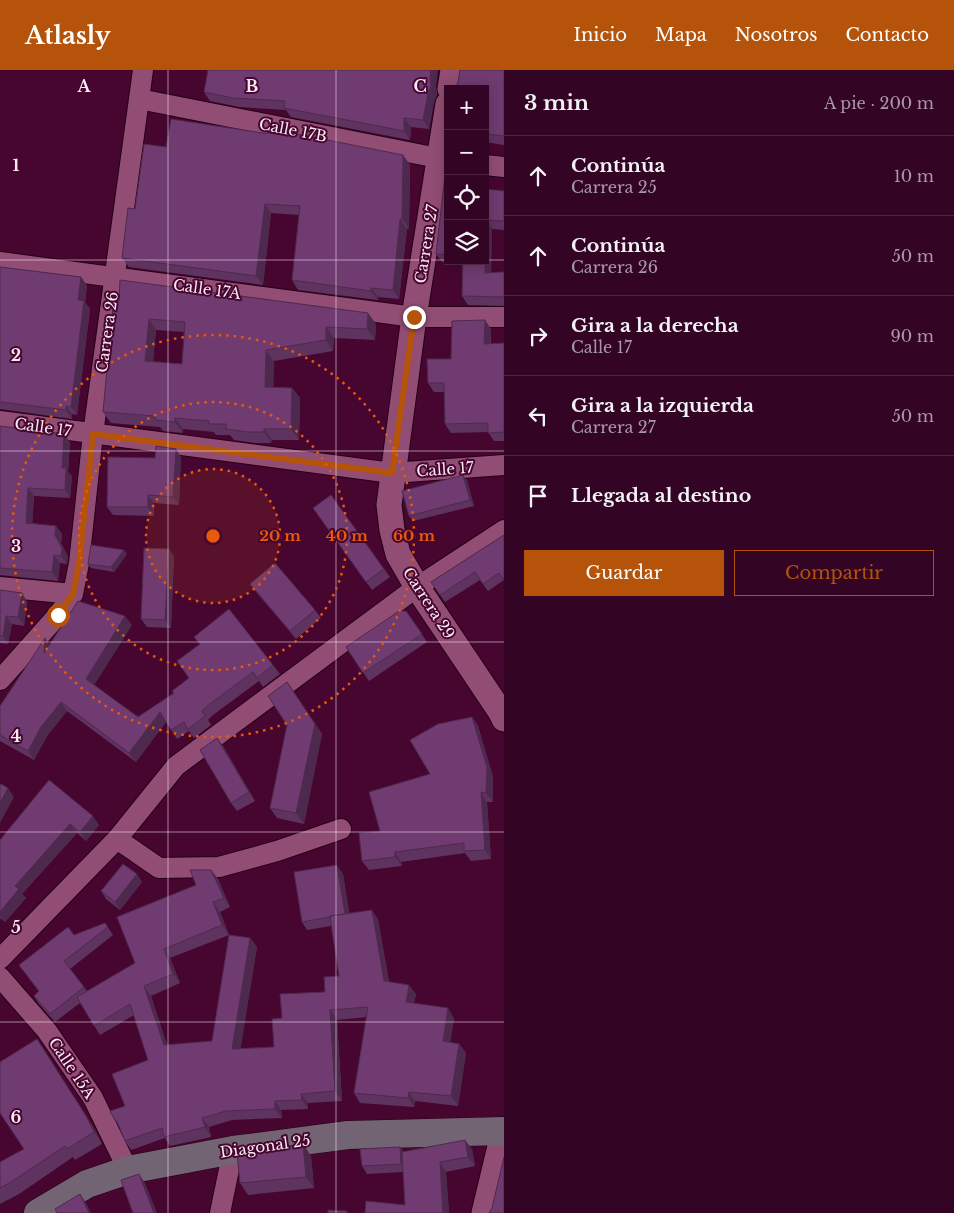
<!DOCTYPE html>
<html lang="es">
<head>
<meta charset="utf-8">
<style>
	:root { --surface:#340424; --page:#3f1231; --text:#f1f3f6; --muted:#a998a6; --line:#4e2541; --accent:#b45309 }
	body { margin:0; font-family:"Libre Baskerville",serif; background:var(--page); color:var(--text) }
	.controls { position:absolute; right:15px; top:15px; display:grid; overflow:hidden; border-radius:0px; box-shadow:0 2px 12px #0003 }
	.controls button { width:45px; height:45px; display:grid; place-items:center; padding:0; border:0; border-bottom:1px solid var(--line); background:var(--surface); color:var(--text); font:25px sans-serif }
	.stop { position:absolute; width:15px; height:15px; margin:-11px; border:4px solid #b45309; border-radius:50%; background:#fff }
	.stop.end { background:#b45309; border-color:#fff; box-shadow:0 1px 5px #0008 }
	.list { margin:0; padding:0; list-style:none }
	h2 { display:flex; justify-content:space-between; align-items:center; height:65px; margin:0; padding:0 20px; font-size:21px }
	h2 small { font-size:16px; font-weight:400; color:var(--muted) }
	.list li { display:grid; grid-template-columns:32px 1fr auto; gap:15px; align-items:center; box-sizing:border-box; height:80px; padding:0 20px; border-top:1px solid var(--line) }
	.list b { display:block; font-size:19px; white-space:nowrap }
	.list p { margin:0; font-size:16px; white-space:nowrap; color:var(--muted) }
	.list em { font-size:16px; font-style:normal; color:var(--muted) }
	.actions { display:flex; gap:10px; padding:15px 20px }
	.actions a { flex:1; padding:11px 0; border:1px solid var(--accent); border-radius:0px; text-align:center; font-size:18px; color:var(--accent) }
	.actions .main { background:var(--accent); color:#fff }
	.icon { flex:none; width:28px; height:28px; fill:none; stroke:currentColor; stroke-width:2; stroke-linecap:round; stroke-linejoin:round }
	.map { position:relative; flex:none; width:504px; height:1143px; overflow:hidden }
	header { display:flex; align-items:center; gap:30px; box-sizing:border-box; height:70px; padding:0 25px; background:var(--accent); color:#fff }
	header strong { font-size:24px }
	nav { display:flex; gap:28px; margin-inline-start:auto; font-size:18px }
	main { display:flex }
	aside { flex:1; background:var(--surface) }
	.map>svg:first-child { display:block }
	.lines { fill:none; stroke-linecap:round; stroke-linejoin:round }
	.minor-casing { stroke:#250016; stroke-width:22 }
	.tertiary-casing { stroke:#250016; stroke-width:27 }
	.secondary-casing { stroke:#250016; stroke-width:29 }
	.minor { stroke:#914d73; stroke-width:20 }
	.tertiary { stroke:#914d73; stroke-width:25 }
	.secondary { stroke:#736474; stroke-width:28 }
	.wall { fill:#5f3360; fill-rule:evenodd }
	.shaded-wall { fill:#4e294e }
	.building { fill:#6f3b70; stroke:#4e294e; fill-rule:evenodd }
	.route { stroke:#b45309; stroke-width:6 }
	.grid { fill:none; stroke:#faeaf2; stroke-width:1; stroke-opacity:0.55 }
	.ring { fill:none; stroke:#e8590c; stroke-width:2.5; stroke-dasharray:2.5 5 }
	.labels { text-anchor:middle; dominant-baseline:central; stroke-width:4; stroke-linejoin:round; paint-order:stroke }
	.street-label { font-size:15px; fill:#faeaf2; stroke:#460630 }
	.grid-label { font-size:16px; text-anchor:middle; font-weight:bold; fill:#faeaf2; stroke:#460630; stroke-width:4; stroke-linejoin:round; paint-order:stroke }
	.centre { fill:#e8590c; stroke:#460630; stroke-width:2.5 }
	.ring-label { font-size:15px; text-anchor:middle; font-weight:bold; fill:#e8590c; stroke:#460630; stroke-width:4; stroke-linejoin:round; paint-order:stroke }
</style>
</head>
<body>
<header>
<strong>Atlasly</strong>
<nav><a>Inicio</a><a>Mapa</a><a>Nosotros</a><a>Contacto</a></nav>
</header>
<main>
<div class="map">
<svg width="504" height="1143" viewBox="0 0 504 1143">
	<rect width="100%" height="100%" fill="#460630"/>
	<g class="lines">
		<defs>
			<path id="minor" d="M139 29 448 90
				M485 95 504 97
				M0 192 414 247H504
				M0 351 392 403 504 395
				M0 517 73 524
				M0 610 58 545 73 524 79 493 93 364 143 0
				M117 769 159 798 219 797 277 781 341 759
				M0 889 117 769 176 696 417 517 504 460
				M0 907 47 961 93 1028 128 1100
				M220 1143 233 1080"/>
			<path id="tertiary" d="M450 19 453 0
				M448 34 414 247 389 435 392 460 398 484 417 517 500 641 504 649
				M484 1143 504 1060"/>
			<path id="secondary" d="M38 1143 87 1114 128 1100 233 1080 348 1065 504 1061"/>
		</defs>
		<use href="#minor" class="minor-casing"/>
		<use href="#tertiary" class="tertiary-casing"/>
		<use href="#secondary" class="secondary-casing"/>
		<use href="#minor" class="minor"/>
		<use href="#tertiary" class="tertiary"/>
		<use href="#secondary" class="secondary"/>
	</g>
	<path class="wall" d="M504 0V75L485 72V19L458 12Z
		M436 17 437 25 434 32 429 59 411 57 410 70 291 47 286 40 239 37 210 31 204 22Z
		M166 77 403 85 410 95 409 159H407L399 229 378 227V230L298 220 292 210 299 145 271 143 263 215 129 197 122 188 135 139Z
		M448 97V191H485V119L504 121V160L492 159 491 203 504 202V236L468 235 462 226V195L442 192 436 184Z
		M0 197 81 207 87 216 85 232 90 239 77 345 72 344V349L0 339Z
		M112 246 376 254 375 270 334 268 333 281 274 291 273 317 292 318 300 328 299 370H272L271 373H256L234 370 230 365H216L214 362 183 359V363L163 361 160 357 111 353 103 342ZM156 260 184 262 182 294 153 292Z
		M491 259V274L504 273V371H494L488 362 451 363 445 354V322H434L428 313 451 289Z
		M0 356 70 372 68 402 72 406 70 428 34 426 32 453 56 456 62 464 61 473 68 487 67 494 60 493 58 511 0 505Z
		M181 387 179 435 154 433V446L113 445 107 437 155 388Z
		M467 410 474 436 413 451 409 446Z
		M331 425 390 507 372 520 313 438Z
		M504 465V510L488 521 480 510 445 532 431 512Z
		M169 479 174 487 171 558 147 557 141 549Z
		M127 484 114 502 91 498 88 494Z
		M250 514 315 540 321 548 296 569 256 522Z
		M0 520 22 523 27 532 24 556 12 554 8 574 0 573Z
		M406 541 427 572 369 611 346 577Z
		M132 555 94 615 138 647 174 623 189 608 200 575 194 567 273 595 280 604 263 617 259 611 213 645 208 650 211 655 194 668 189 661 177 669 166 652 136 692 67 641 47 666 34 690 0 671V636L49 574Z
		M287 612 322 664 304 754 277 748 270 738 287 655Z
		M472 647 478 656 493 707V732H487L491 789 471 791 465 783 401 792 402 796 369 800 362 791 380 761 430 704Z
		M217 668 223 676 255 731 237 741 231 733Z
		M49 710 99 755 86 771 77 763 22 824 26 828 5 852 0 848V770Z
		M211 800 218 809 230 837 220 842 229 865 250 868 257 877 240 979 274 977 282 948 325 922 339 906 331 856 307 860 302 852 343 804 349 843 378 849 389 911 416 924 414 933 454 948 450 972 459 974 466 983 458 1036 415 1031 414 1037 360 1033 354 1023 367 947 337 950 342 1031 308 1033V1039L281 1040 282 1048 232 1050 209 1057 211 1067 170 1076 165 1068 131 1080 125 1071 120 1058 116 1052 148 990 134 945 100 965 80 933 55 952 39 934 34 926 39 922 19 895 74 865 105 853 113 865 70 899 87 921 135 893 196 815ZM229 865 212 971 167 975 151 926 180 913 170 888Z
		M142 812 120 840 106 829 101 821Z
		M37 969 94 1058 102 1074 75 1090 73 1087 19 1124 0 1134V1092L24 1079 0 992Z
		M303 1074 311 1086 314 1118 248 1125 240 1113Z
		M400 1077 403 1081 472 1079 475 1096 446 1102 449 1143H365L405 1135 403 1102 367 1104 362 1096Z"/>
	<path class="shaded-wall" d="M431 0H438L436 17 437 25 434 32 429 59 423 50Z
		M404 48 411 57 410 70 404 61Z
		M403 85 410 95 409 159 402 149Z
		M265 134 271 143 263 215 256 206Z
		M400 149 407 159 399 229 393 220Z
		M486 150 492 159 491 211 485 203Z
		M81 207 87 216 85 232 90 239 77 345 71 337 78 230Z
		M371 218 378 227V230L371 221Z
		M368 243 376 254 375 270 367 259Z
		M149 249 156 260 152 302 145 291Z
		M485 250 491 259 490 283 484 274Z
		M326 257 334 268 333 281 326 270Z
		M266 280 274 291 273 328 265 317Z
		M292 318 300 328 299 370 291 359Z
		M66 336 72 344V349L66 340Z
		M175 348 183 359V363L175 352Z
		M264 359 272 370 271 373 264 362Z
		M64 364 70 372 68 402 72 406 70 428 65 420 62 398Z
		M176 379 181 387 179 435 173 427Z
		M463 405 467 410 474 436 470 430Z
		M28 418 34 426 32 461 26 453Z
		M148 425 154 433V446L148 437Z
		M56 456 62 464 61 473 68 487 67 494 61 486 55 465Z
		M169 479 174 487 171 558 165 550Z
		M124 480 127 484 114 502 111 497Z
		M54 485 60 493 58 511 52 502Z
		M22 523 27 532 24 556 18 547Z
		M6 546 12 554 8 574 3 566Z
		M125 546 132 555 92 618 86 609Z
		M45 568 51 577 44 583Z
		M287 612 322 664 304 754 296 743Z
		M61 632 67 641 47 666 34 690 28 681 41 657Z
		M160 642 166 651 136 692 129 683Z
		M472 647 478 656 493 707V732L486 723Z
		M217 668 223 676 255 731 249 722Z
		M8 718 14 727 0 753V733Z
		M481 722 487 732 491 789 485 780Z
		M93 746 99 755 86 771 80 762Z
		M70 754 77 763 22 824 26 828 5 852 0 846V842L15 816Z
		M395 782 401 792 402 796 395 787Z
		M337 795 343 804 351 853 345 845Z
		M211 800 218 809 230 837 224 828Z
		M137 804 142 812 120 840 115 832Z
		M213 832 220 842 229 865 222 855Z
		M372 840 378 849 390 920 384 911Z
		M250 868 257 877 239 989 232 979Z
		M164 879 170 888 180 913 173 904Z
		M409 915 416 924 412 942 406 932Z
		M144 916 151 926 170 984 164 975Z
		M448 938 454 948 449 980 443 971Z
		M330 940 337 950 342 1031 335 1021Z
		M37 969 94 1058 102 1074 94 1062Z
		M459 974 466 983 458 1036 451 1026Z
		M409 1022 415 1031 414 1037 408 1028Z
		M301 1024 308 1033V1039L302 1030Z
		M275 1031 281 1040 282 1048 275 1039Z
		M202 1048 209 1057 211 1067 205 1057Z
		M465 1070 472 1079 475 1096 468 1087Z
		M303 1074 311 1086 314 1118 306 1107Z
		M400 1077 406 1085 407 1102 401 1094Z
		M440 1092 446 1102 449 1143H443Z
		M139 1104 145 1113 157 1143H154Z
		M80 1124 86 1133 91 1143H89Z"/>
	<path class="building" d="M208 0H431L430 8 431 16 428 23 423 50 404 48V61L284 38 285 31 233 28 204 22Z
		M460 0H504V66L485 64V19H455L458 12Z
		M171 49 263 63 281 64 282 61 403 85 402 149H400L393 220 371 218V221L292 210 300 136 265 134 256 206 122 188 128 138 135 139 144 74 166 77Z
		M446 97H448V185L436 184Z
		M485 119 504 121V151L486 150 485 182Z
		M463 191H485V203L504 202V227L462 226Z
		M0 197 81 207 78 230 84 231 71 337 66 336V340L0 332Z
		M120 210 368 243 367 259 326 257V270L266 280 265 317 292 318 291 359H264V362H248L226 359V354H209V351L175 348V352L155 350V346L103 342 112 246 114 231H119ZM149 249 185 252 182 294 145 291Z
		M485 250 484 274 504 273V362L488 363V353L445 354 444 313H428L427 289H451L452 251Z
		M0 356 64 364 62 398H66L65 420 28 418 26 453 56 456 55 465 62 478 61 486 54 485 52 502 0 498Z
		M156 376 176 379 173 427 148 425V437H107L108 387 155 388Z
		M463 405 470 430 409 446 402 421Z
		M331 425 384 499 366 512 313 438Z
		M504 465V510L499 503 483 514 475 502 440 525 431 512Z
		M91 475 124 480 111 497 88 494Z
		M144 478 169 479 165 550 141 549Z
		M275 493 315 540 290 561 250 514Z
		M0 520 22 523 18 547 6 546 3 566H0Z
		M78 531 125 546 86 609 138 647 174 623 172 621 189 608 177 591 200 574 194 567 229 539 273 595 257 608 253 602 207 636 202 641 205 646 188 659 184 652 171 660 160 642 129 683 61 632 41 657 28 681 0 665V636L45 568 44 583Z
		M399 541H406L422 564 363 603 346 577Z
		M287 612 315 654 296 743 270 738 287 655 268 626Z
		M472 647 487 697 486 723 481 722 485 780 464 781V773L395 782V787L362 791 359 763 380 761 369 722 430 704 410 670 438 654Z
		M217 668 249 722 231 733 200 680Z
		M49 710 93 746 80 762 70 754 15 816 19 819 0 842V770Z
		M1 714 8 718 0 733V715Z
		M123 794 137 804 115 832 101 821Z
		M337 795 345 844 330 846V847L302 852 294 802Z
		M190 800H211L224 828 213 832 222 855 164 879 173 904 144 916 164 975 212 971 229 865 250 868 232 979 274 977 272 949 282 948 280 924 325 922 324 907 339 906 330 846 372 840 384 911 409 915 406 932 448 938 443 971 459 974 451 1026 409 1022 408 1028 354 1023 368 937 330 940 335 1021 301 1024 302 1030 275 1031V1039L226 1041 202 1048 205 1057 164 1067 162 1058 125 1071 117 1051 116 1052 110 1041 125 1036 112 1004 148 990 130 934 94 956 77 927 135 893 117 847 196 815Z
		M105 853 108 857 64 891 84 917 50 944 34 926 39 921 19 895 68 857 74 865Z
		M37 969 86 1046 94 1062 67 1079 65 1076 11 1112 0 1118V1092L24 1079 0 1043V992Z
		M465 1070 468 1087 440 1092 443 1143H365L366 1131 405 1135 402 1082Z
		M303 1074 306 1107 240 1113 237 1083Z
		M400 1077 401 1094 362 1096 360 1079Z
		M504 1087V1143H489L492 1138Z
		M139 1104 154 1143H132H133L121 1110Z
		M80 1124 89 1143H57L55 1139Z
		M328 1140 347 1141V1143H328Z"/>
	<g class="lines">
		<path class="route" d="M58 545 73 524 79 493 93 364 392 403 414 247"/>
	</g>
	<path class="grid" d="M168 0V1143M336 0V1143M0 190H448M485 190H504M0 381H504M0 572H504M0 762H504M0 952H504"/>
	<circle cx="213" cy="466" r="67" fill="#e8590c" fill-opacity=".12"/>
	<g class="ring">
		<circle cx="213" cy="466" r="67"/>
		<circle cx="213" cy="466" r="134"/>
		<circle cx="213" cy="466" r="201"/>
	</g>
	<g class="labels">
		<g class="street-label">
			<text transform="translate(293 60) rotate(11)">Calle 17B</text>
			<text transform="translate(426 174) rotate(-81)">Carrera 27</text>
			<text transform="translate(207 219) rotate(8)">Calle 17A</text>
			<text transform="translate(107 262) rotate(-82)">Carrera 26</text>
			<text transform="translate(43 357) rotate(8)">Calle 17</text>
			<text transform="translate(445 399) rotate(-4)">Calle 17</text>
			<text transform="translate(429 533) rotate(57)">Carrera 29</text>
			<text transform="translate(72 998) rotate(56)">Calle 15A</text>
			<text transform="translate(265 1076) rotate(-8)">Diagonal 25</text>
		</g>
	</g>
	<g class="grid-label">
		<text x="84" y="22">A</text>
		<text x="252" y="22">B</text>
		<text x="420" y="22">C</text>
		<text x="16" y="101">1</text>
		<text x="16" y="291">2</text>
		<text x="16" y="482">3</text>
		<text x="16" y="672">4</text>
		<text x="16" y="863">5</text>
		<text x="16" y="1053">6</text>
	</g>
	<circle cx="213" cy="466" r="8" class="centre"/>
	<g class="ring-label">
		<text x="280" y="471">20 m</text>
		<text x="347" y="471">40 m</text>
		<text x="414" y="471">60 m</text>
	</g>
</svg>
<div class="controls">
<button>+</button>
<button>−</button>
<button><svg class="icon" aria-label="locate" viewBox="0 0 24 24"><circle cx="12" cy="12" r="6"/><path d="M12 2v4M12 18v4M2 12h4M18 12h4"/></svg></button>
<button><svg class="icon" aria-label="layers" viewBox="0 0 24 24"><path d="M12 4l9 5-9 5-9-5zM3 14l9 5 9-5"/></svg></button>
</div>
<div class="stop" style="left:58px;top:545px"></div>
<div class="stop end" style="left:414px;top:247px"></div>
</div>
<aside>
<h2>3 min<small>A pie · 200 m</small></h2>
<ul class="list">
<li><svg class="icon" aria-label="ahead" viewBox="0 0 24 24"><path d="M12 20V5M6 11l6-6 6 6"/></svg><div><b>Continúa</b><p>Carrera 25</p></div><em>10 m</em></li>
<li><svg class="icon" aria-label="ahead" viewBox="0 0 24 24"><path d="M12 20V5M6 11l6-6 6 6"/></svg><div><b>Continúa</b><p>Carrera 26</p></div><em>50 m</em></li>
<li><svg class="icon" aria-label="right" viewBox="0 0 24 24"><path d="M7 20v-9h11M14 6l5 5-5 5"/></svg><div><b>Gira a la derecha</b><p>Calle 17</p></div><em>90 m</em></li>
<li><svg class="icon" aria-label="left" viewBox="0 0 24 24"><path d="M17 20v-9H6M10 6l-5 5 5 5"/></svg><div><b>Gira a la izquierda</b><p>Carrera 27</p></div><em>50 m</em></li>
<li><svg class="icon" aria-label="arrive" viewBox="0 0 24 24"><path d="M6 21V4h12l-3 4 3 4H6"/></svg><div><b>Llegada al destino</b></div></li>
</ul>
<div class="actions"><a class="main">Guardar</a><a>Compartir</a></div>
</aside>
</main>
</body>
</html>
